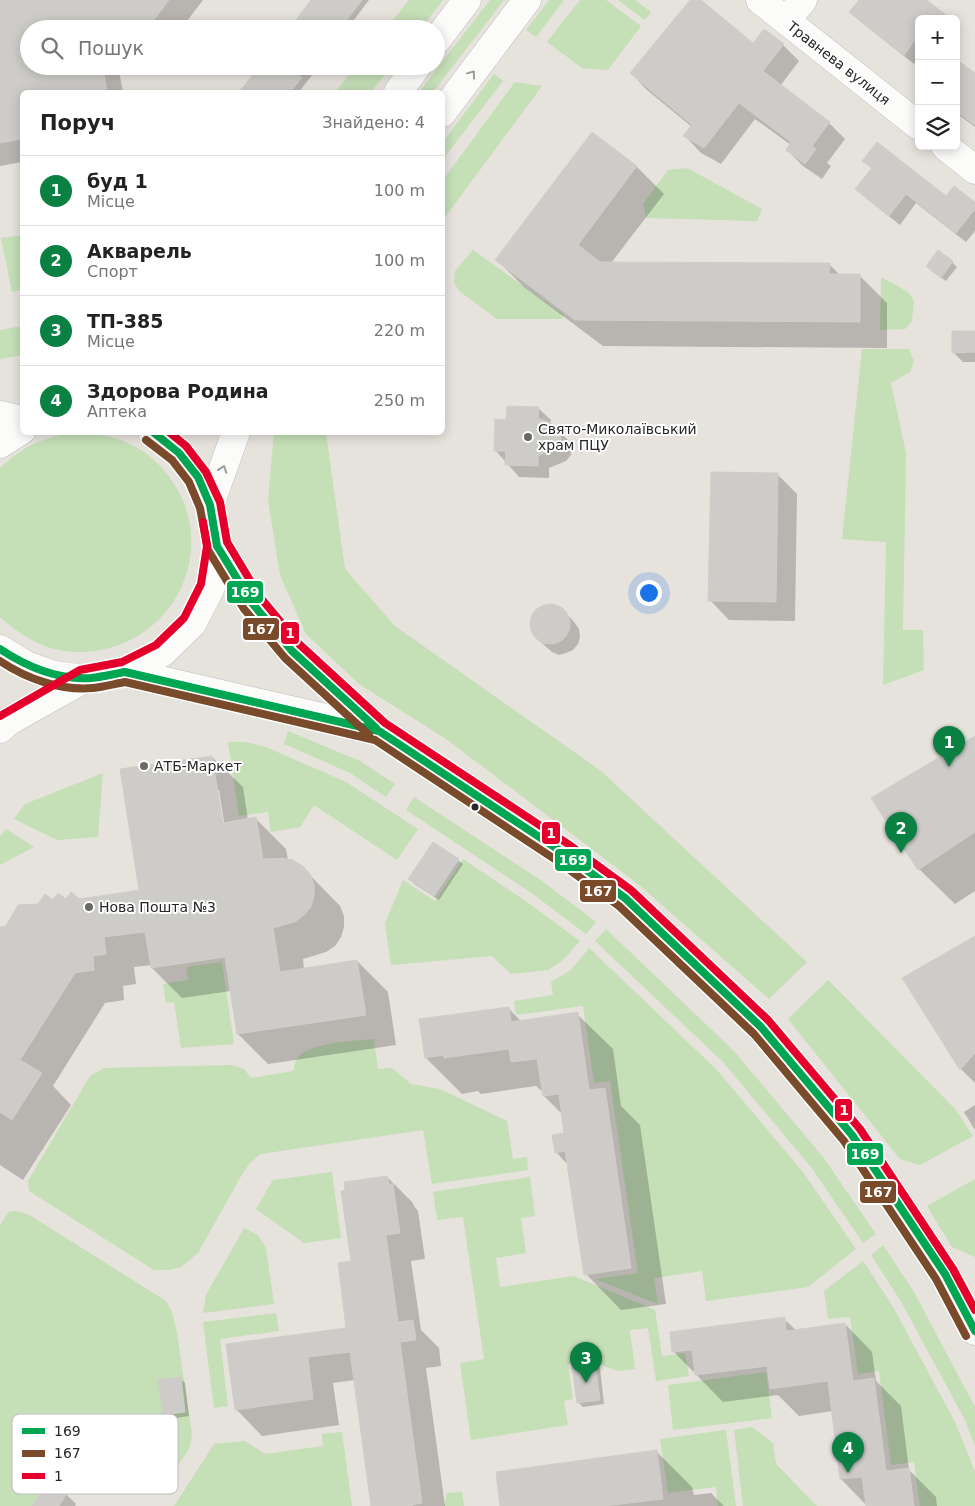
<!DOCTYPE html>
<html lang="uk">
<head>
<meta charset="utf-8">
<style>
	:root { --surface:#fff; --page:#f6f6f6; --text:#222; --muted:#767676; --line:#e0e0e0; --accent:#0b8043 }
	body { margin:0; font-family:"DejaVu Sans",sans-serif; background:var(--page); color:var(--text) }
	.controls { position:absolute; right:15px; top:15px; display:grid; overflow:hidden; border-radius:8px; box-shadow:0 2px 12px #0003 }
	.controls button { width:45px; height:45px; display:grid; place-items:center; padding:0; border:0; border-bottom:1px solid var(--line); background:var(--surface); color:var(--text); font:25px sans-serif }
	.you { position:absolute; left:648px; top:592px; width:18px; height:18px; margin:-12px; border:4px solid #fff; border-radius:50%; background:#1a73e8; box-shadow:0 0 0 8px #1a73e833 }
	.badge { display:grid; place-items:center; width:32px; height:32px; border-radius:50%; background:var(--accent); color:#fff; font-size:16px; font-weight:700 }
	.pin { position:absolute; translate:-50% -41px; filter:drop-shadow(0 1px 2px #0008) }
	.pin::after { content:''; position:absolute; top:26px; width:18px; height:15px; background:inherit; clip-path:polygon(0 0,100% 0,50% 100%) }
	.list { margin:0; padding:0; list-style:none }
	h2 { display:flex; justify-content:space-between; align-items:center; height:65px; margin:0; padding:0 20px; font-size:21px }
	h2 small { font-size:16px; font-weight:400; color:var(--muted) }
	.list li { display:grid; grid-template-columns:32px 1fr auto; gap:15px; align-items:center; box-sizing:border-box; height:70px; padding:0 20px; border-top:1px solid var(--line) }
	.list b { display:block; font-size:19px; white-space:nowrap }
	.list p { margin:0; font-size:16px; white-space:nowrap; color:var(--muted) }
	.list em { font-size:16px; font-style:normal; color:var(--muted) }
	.icon { flex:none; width:28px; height:28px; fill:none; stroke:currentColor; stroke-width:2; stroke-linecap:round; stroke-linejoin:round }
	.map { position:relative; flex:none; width:975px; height:1506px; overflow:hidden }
	.search { position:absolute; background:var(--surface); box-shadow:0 2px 12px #0003; left:20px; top:20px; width:425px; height:55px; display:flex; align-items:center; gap:12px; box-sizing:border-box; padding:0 18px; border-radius:28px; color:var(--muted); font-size:19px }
	.panel { position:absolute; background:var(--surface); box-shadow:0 2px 12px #0003; left:20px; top:90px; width:425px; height:345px; border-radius:8px }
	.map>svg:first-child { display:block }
	.green { fill:#c5dfb7 }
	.shadow { fill:#0003; fill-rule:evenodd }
	.building { fill:#ceccc8; stroke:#d0cec9 }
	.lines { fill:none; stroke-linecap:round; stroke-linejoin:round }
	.street-casing { stroke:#bfbebe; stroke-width:29 }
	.secondary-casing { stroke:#bfbebe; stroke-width:29 }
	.street { stroke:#fbfbfa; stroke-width:28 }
	.secondary { stroke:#fbfbfa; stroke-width:28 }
	.bus-1-casing { stroke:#fff; stroke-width:11 }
	.bus-2-casing { stroke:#fff; stroke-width:11 }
	.bus-3-casing { stroke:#fff; stroke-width:11 }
	.bus-1 { stroke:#00a651; stroke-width:8 }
	.bus-2 { stroke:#7a4b2a; stroke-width:8 }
	.bus-3 { stroke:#e4002b; stroke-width:8 }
	.oneway { stroke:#9c9c9b }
	.poi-dot { fill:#6a6866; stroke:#fff; stroke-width:2 }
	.bus-dot { fill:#272727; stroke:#fff; stroke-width:2 }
	.labels { text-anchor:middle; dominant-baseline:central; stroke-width:4; stroke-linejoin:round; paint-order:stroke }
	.street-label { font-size:14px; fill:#272727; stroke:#fff }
	.poi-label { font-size:14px; fill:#272727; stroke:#fff; text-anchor:start }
	.key { fill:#fff; stroke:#bebebe; stroke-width:1 }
	.key-label { font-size:14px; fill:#272727 }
	.line-badge { stroke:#fff; stroke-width:2 }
	.badge-label { font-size:14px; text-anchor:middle; font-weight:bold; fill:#fff }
</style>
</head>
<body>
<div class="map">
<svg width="975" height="1506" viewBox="0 0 975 1506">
	<rect width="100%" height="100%" fill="#e6e2dc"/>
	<path class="green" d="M409 0H443L421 29H386Z
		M490 0H504L433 92H419Z
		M549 0H564L536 37 526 30Z
		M580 0H606L641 26 608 70 582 68 547 42Z
		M618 0H635L651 12 645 20Z
		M356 66H392L371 92H335Z
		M494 74 503 81 443 159V142Z
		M515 82 542 86 443 220V180Z
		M687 168 762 209 757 221 646 218 643 204 668 170Z
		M22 235V290L12 292 1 238Z
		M473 250 564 315 562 319H497L459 291 454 282 455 271Z
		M881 277 908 292 914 301 912 321 905 329 880 330Z
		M22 326V355L0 359V330Z
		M862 349H909L914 361 910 372 891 383 906 453 903 630H923L924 670 883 685 886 542 842 539Z
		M71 433C92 433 111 435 130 444 146 451 160 464 170 478 219 544 179 636 100 650 60 658 29 643 0 617V468C24 446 40 439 71 433Z
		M274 433H326L345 569 395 626 601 771 807 962 769 999 638 884 446 739 359 684 306 634 280 575 268 500Z
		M288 731 360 761 395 784 386 797 350 773 284 744Z
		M228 742H246L266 747 346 782 418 829 397 860 314 805 300 827 271 832 268 812 239 816Z
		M103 773 98 837 57 840 14 819 25 804Z
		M414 797 542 881 596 922 586 934 533 894 406 810Z
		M6 829 34 847 0 865V837Z
		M463 859 527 902 580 941 563 960 548 970 511 974 492 956 391 965 385 924 403 880 435 901Z
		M606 929 734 1051 823 1157 876 1234 863 1243 811 1167 723 1062 595 941Z
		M589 948 716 1069 803 1172 856 1249 808 1287 706 1301 702 1271 654 1278 658 1304 595 1279 638 1273 610 1081 594 1083 583 1006 516 1015 514 1001 553 995 551 982 571 970Z
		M222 962 234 1044 181 1048 174 1002 166 1003 163 984 188 980 186 967Z
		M828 980 956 1110 973 1136 920 1165 900 1159 788 1019Z
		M374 1039 378 1069 392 1068 411 1084 440 1089 507 1121 513 1159 527 1157 528 1170 432 1184 423 1130 261 1154 251 1162 244 1171 198 1253 181 1267 168 1270H154L29 1191 28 1181 90 1076 104 1068 232 1065 244 1069 251 1078 293 1071C294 1068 295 1063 296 1060 306 1042 355 1041 374 1039Z
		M332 1172 341 1238 304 1243 256 1209 273 1180Z
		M530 1177 535 1216 521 1218 526 1253 496 1258 500 1287 574 1276 655 1310 662 1356 685 1353 689 1376 656 1381 648 1328 630 1330 635 1369 618 1371 599 1364 598 1360 568 1364 573 1399 564 1401 568 1425 471 1440 460 1363 484 1359 463 1217 437 1220 433 1192Z
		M975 1179V1257L952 1247 927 1206Z
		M15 1211 28 1214 166 1301 172 1312 177 1333 192 1434 190 1447 177 1467 105 1418 54 1485 32 1506H0V1226L8 1212Z
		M244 1228 258 1235 266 1248 274 1304 203 1313 206 1295Z
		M883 1245 914 1292 975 1407V1446L964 1418 900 1300 871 1255Z
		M863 1261 892 1305 955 1422 975 1472V1506H920L914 1462 891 1465 879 1371 858 1374 850 1317 828 1319 824 1291Z
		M276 1313 279 1331 220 1339 228 1406 214 1408 203 1322Z
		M766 1372 772 1418 673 1430 668 1385Z
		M752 1427 773 1443 776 1464 817 1506H743L734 1430Z
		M726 1430 736 1506H718L716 1487 668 1493 660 1439Z
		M342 1432 352 1506H174L214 1444 245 1441 265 1454 323 1446 322 1434Z
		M462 1492 464 1506H444L447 1493Z"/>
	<path class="shadow" d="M0 0H203L181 29H29V66H118L123 92H22V162L0 166Z
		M312 0H369L347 29H290Z
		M692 0H699L753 45H783L799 61 780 86 829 123 845 139 827 163 831 166 822 179 803 166 787 150 791 145 755 119 721 164 701 153 685 136 692 127 647 90 631 73Z
		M861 0H925L919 19V58L914 64 861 22 851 12Z
		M144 66H153L149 70Z
		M261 66H319L299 92H241Z
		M956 73 975 75V127L956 113Z
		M592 133 637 167 664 194 611 263 829 264 840 275 860 276 887 303V348L603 346 524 287 497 260Z
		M864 161 947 198 975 204V231L966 242 916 203 900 225 867 199 857 189 872 169Z
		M952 262 957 267 946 281 932 271Z
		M975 332V362H963L953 352Z
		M538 408 551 420 550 425 554 426 570 442 572 448 571 455 566 461 549 468V478L519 477 496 451 507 421Z
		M778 475 797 494 795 621 729 620 710 600Z
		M551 605 558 607 565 612 575 623 579 629 580 637 578 644 573 650 566 653 559 655 552 652 535 637 531 630 530 623 532 616 537 610 544 606Z
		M975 737V891L955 904 919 869Z
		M212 757 243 787 248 820 256 819 286 849 288 860 302 867 340 906 344 916V927L341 937 335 946 326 952 303 959 304 969 357 961 388 992 396 1045 268 1064 238 1034 231 991 182 998 152 968 151 965 134 967 136 984 123 986 124 1000 105 1003 53 1086 71 1105 23 1180 0 1165V929L6 927 39 905 53 902 79 900 140 891ZM216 790H219L225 828 222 829Z
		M458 860 463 864 439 900 414 884 410 879Z
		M975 937V1083L961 1069Z
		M508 1008 522 1022 577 1014 613 1049 621 1106 640 1125 666 1304 621 1310 586 1274 569 1166 556 1152 566 1134 563 1115 544 1096V1093L536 1086 481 1094 478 1091 462 1094 426 1058 420 1020Z
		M975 1105V1130L964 1112Z
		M387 1177 413 1203 414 1206 418 1211 425 1259 411 1261 421 1330 439 1348 441 1366 426 1368 445 1506H372L355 1380 333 1383 339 1425 262 1436 236 1409 227 1345 348 1329 352 1262Z
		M784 1319 797 1331 845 1324 872 1352 876 1381 901 1406 909 1470 936 1497 937 1506H867L841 1479 833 1411 799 1416 778 1395 723 1402 674 1352Z
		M595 1364 600 1368 604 1404 583 1407 578 1402Z
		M180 1378 185 1383 189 1416 169 1419 164 1414Z
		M657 1452 692 1487 694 1495 711 1493 724 1506H501Z
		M66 1494 76 1504 75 1506H34Z"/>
	<path class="building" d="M0 0H169L147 29H29V66H103L107 92H22V139L0 143Z
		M311 0H362L340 29H289Z
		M690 0H701L753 43 764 29 784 44 763 71 830 122 812 146 816 149 805 164 786 150 791 142 739 103 704 148 683 136 692 125 630 73Z
		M859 0H927L951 19H919V35L904 55 849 12Z
		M956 59 975 73V125L956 111Z
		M260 66H287L302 78 290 92H239Z
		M592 132 637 166 578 245 600 262 830 263 829 274H860V322L575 320 495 260Z
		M877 142 946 196 954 186 975 202V209L956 233 906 194 889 216 855 189 872 168 862 161Z
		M938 250 953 261 941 278 926 266Z
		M952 331H975V352L952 353Z
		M507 406 539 407 538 418 555 425 560 431 561 439 558 445 538 456V466L505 465 506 451H494L495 419 506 420Z
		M711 472 778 473 776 602 708 601Z
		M530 624a20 20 0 1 1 40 0a20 20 0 1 1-40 0Z
		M975 736V832L918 870 871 798Z
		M212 756 223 823 256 817 263 859 283 858 293 860 303 866 310 874 314 885V896L311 907 304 915 295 922 273 928 280 972 357 960 366 1015 237 1034 225 957 151 968 145 932 104 937 106 954 93 956 94 970 75 973 20 1060 42 1073 12 1120 0 1112V927L6 926 18 905 38 904 45 894 53 900 58 893 66 899 71 892 80 899 139 890 120 769Z
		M433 842 459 859 434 896 408 879Z
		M975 936V1053L960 1070 902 978Z
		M509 1007 511 1022 578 1012 589 1090 605 1088 631 1268 584 1275 565 1151 555 1153 552 1135 564 1133 559 1094 543 1096 537 1059 511 1062 509 1049 444 1058V1055L425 1058 419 1019Z
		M387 1176 389 1184H393L400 1233 386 1235 398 1322 413 1320 416 1340 400 1342 422 1503 412 1505 413 1506H371L350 1352 308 1357 313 1399 235 1410 226 1344 346 1328 338 1263 351 1261 341 1191 345 1190 344 1182Z
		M785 1317 786 1331 845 1323 853 1381 874 1378 886 1471 909 1468 914 1506H866L862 1477 840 1479 828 1381 770 1389 767 1366 695 1375 692 1350 672 1352 670 1332Z
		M595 1362 600 1400 577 1403 572 1365Z
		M181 1377 185 1412 163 1415 158 1380Z
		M657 1450 663 1499 604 1506H500L496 1472Z
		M48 1481 67 1493 59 1506H32Z"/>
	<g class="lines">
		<defs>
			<path id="street" d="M760 0 919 126
				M786 21 803 0
				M945 146 975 170"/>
			<path id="secondary" d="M436 41 467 0
				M398 92 417 66
				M442 113 527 0
				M0 415 22 420
				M0 444 22 430
				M210 505 236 432
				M217 546 252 603 292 651 379 731 562 852 625 898 761 1027 852 1135 894 1196 945 1274 975 1331
				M0 649 26 665 54 675 84 679 125 672 162 653 192 624 211 587 217 546 210 505 198 477 179 453 152 432
				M125 672 378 730
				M0 729 9 721 84 679"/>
		</defs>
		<use href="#street" class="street-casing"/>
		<use href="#secondary" class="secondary-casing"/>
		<use href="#street" class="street"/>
		<use href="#secondary" class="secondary"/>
		<defs>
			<path id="bus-1" d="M153 432 179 453 198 477 210 505 217 546 252 603 292 651 376 728
				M0 649C27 667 58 680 91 678 102 677 114 674 125 672L379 731 562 852 625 898 761 1027 852 1135 945 1274 975 1331"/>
			<path id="bus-2" d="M146 440 172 460 189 482 200 508 208 550 244 609 285 658 369 735
				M0 661C27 679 61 691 93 688 104 687 114 684 125 682L375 740 556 860 619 906 754 1034 844 1141 936 1279 966 1336"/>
			<path id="bus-3" d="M169 432 186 446 206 472 220 502 227 542 260 597 299 644 385 723 568 844 631 890 768 1020 860 1129 953 1269 975 1310
				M0 716 80 670 122 662 156 645 184 618 201 584 207 546 203 522"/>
		</defs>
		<use href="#bus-1" class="bus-1-casing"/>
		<use href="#bus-2" class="bus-2-casing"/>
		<use href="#bus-3" class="bus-3-casing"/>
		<use href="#bus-1" class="bus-1"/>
		<use href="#bus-2" class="bus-2"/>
		<use href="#bus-3" class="bus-3"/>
	</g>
	<defs><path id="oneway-chevron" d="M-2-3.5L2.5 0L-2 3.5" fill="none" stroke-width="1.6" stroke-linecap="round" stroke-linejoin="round" transform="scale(1.25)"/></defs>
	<g class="oneway">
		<use href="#oneway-chevron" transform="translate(472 74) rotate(-53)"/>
		<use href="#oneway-chevron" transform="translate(223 469) rotate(-71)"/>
	</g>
	<g class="poi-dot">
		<circle cx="528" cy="437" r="5"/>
		<circle cx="144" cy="766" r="5"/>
		<circle cx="89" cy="907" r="5"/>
	</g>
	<circle class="bus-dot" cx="475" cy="807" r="4.5"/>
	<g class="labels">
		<g class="street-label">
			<text transform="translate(839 63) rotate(38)">Травнева вулиця</text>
		</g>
		<g class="poi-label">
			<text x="538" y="429">Свято-Миколаївський<tspan x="538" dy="16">храм ПЦУ</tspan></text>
			<text x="154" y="766">АТБ-Маркет</text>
			<text x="99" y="907">Нова Пошта №3</text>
		</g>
	</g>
	<rect x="12" y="1414" width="166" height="80" rx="8" class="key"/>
	<rect x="22" y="1428" width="23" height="6" fill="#00a651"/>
	<rect x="22" y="1450" width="23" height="7" fill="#7a4b2a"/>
	<rect x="22" y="1473" width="23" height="6" fill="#e4002b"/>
	<g class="key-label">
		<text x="54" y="1436">169</text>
		<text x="54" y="1458">167</text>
		<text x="54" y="1481">1</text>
	</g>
	<g class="line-badge">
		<rect x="226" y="580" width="38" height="24" rx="5" fill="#00a651"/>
		<rect x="242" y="617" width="38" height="24" rx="5" fill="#7a4b2a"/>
		<rect x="280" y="621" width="20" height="24" rx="5" fill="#e4002b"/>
		<rect x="541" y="821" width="20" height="24" rx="5" fill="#e4002b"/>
		<rect x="554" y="848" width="38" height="24" rx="5" fill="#00a651"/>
		<rect x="579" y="879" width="38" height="24" rx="5" fill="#7a4b2a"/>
		<rect x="834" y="1098" width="19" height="24" rx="5" fill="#e4002b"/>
		<rect x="846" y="1142" width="38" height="24" rx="5" fill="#00a651"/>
		<rect x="859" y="1180" width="38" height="24" rx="5" fill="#7a4b2a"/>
	</g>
	<g class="badge-label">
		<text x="245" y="597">169</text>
		<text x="261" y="634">167</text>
		<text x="290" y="638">1</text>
		<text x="551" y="838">1</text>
		<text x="573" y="865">169</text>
		<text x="598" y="896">167</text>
		<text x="844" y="1115">1</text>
		<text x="865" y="1159">169</text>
		<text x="878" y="1197">167</text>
	</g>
</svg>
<div class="controls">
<button>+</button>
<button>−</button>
<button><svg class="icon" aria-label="layers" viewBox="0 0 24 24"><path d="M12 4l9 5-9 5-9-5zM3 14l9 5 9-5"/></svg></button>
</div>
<div class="you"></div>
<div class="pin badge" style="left:949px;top:767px">1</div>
<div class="pin badge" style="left:901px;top:853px">2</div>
<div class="pin badge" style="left:586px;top:1383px">3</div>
<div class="pin badge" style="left:848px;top:1473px">4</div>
<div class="search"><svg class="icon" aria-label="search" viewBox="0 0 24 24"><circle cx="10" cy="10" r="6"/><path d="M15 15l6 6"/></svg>Пошук</div>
<section class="panel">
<h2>Поруч<small>Знайдено: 4</small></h2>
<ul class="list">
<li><span class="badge">1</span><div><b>буд 1</b><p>Місце</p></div><em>100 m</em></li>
<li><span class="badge">2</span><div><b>Акварель</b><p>Спорт</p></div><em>100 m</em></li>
<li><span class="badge">3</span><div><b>ТП-385</b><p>Місце</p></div><em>220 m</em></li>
<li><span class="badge">4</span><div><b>Здорова Родина</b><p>Аптека</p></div><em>250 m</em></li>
</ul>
</section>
</div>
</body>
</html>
